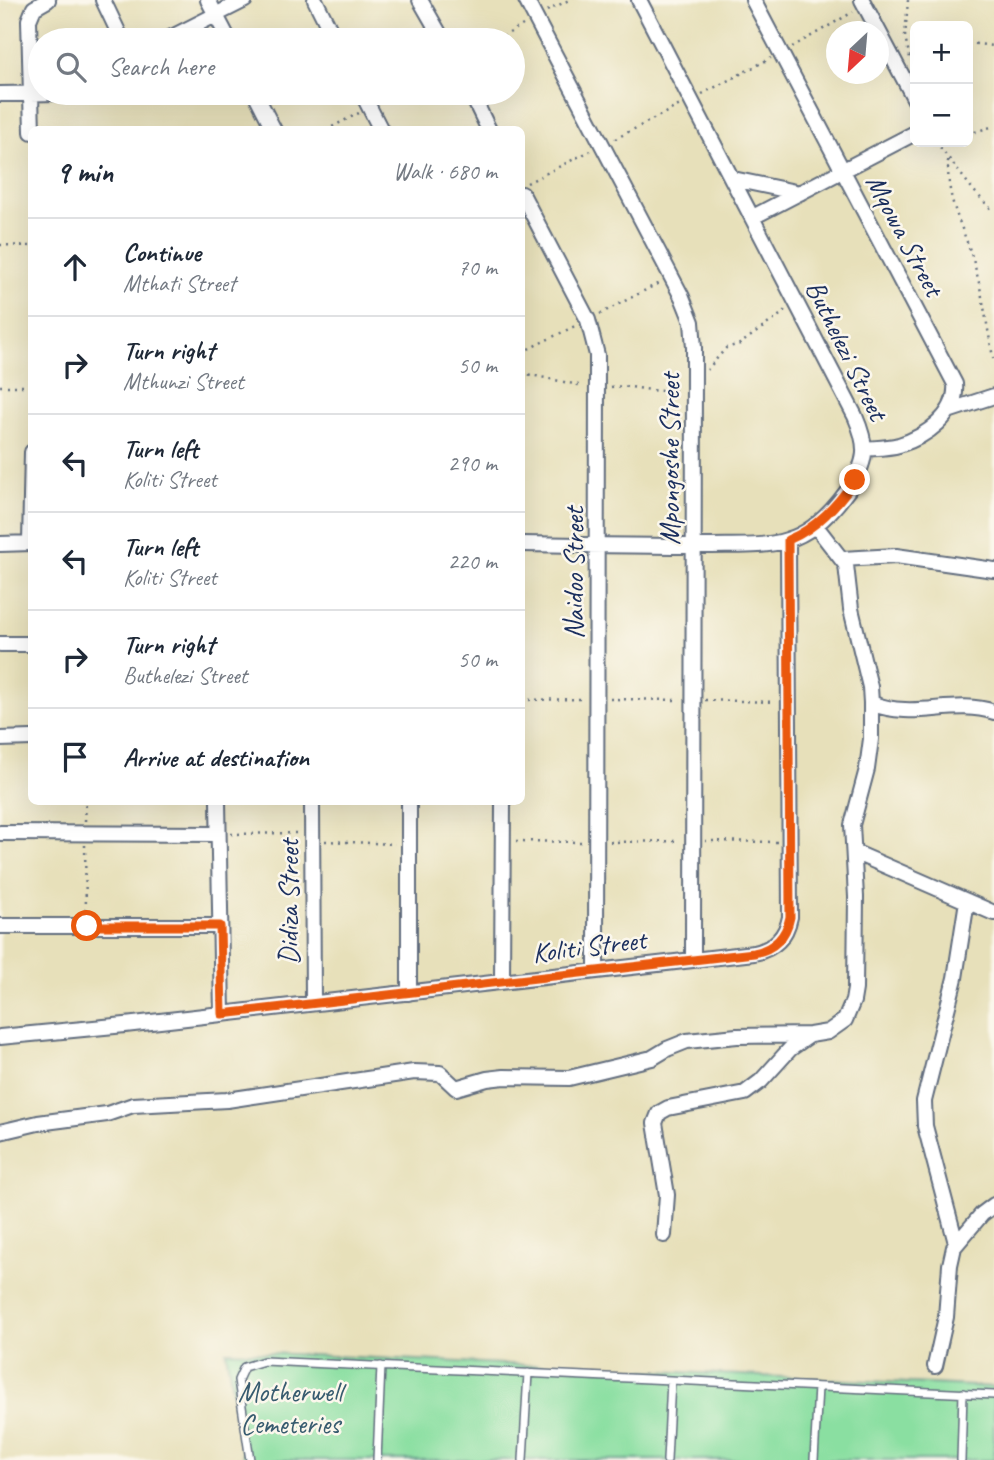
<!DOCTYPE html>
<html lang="en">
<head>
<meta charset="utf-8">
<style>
	:root { --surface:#fff; --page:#f2f2f3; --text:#1f2937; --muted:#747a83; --line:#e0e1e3 }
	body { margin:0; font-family:Caveat,sans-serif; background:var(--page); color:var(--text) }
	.controls { position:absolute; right:21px; top:21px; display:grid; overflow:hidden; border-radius:10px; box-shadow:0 7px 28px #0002 }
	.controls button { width:63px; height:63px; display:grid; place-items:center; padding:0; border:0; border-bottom:2px solid var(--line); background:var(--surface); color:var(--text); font:35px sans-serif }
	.compass { position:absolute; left:826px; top:21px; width:63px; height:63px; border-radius:50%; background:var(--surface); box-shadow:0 7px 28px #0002; rotate:206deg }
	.stop { position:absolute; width:21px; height:21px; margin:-16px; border:5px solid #ea580c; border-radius:50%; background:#fff }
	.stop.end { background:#ea580c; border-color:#fff; box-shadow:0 2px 7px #0008 }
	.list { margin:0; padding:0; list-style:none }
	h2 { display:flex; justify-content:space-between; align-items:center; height:91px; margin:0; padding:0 28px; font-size:30px }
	h2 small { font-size:23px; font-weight:400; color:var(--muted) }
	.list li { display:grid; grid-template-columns:46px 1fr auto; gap:21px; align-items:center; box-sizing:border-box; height:98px; padding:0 28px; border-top:2px solid var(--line) }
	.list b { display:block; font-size:26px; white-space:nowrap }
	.list p { margin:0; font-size:23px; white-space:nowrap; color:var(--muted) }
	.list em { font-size:23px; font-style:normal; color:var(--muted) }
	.icon { flex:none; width:38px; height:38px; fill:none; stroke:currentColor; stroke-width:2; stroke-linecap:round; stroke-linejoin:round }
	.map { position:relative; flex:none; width:994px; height:1460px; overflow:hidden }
	.search { position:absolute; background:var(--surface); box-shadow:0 7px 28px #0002; left:28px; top:28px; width:497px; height:77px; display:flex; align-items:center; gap:18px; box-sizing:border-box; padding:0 24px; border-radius:38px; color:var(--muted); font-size:26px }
	.panel { position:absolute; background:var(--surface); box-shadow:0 7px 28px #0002; left:28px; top:126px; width:497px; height:679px; border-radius:10px }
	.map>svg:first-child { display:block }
	.green { fill:#8adfa1; stroke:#528780; stroke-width:2 }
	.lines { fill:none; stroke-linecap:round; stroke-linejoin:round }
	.service-casing { stroke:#626d7e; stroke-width:10 }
	.minor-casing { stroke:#626d7e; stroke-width:18 }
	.path { stroke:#626d7e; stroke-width:2.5; stroke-dasharray:2 5; stroke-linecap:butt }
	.service { stroke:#fff; stroke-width:7 }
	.minor { stroke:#fff; stroke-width:14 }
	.route { stroke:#ea580c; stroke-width:9 }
	.labels { text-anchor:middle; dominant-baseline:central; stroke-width:5; stroke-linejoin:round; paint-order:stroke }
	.street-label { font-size:28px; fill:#1b2f5e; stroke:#fbf7ec }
	.park-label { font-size:28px; fill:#375b6f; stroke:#fbf7ec }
</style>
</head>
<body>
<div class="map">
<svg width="994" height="1460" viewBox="0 0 994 1460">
	<rect width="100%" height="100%" fill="#fbf7ec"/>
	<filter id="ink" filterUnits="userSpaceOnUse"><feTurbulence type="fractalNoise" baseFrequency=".0143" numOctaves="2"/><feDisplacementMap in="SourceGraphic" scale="14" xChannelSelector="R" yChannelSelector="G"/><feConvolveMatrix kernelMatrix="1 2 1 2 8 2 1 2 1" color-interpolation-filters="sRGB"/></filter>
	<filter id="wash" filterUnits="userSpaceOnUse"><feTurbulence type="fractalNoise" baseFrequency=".00686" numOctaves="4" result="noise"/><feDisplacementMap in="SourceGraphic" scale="28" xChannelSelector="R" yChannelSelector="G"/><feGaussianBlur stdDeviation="1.57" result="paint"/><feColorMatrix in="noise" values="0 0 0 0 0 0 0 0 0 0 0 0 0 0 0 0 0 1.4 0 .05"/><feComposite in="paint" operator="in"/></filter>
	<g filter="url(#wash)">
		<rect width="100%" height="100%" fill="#e7e0ba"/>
		<path class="green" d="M226 1351 994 1387V1460H244Z"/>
	</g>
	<g filter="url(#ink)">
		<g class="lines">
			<defs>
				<path id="service" d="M250 1460 238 1380 244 1367 264 1361 994 1395
					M377 1460 381 1366
					M523 1460 528 1373
					M667 1460 671 1381
					M814 1460 818 1387
					M961 1460 963 1393"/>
				<path id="minor" d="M103 0 122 40
					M208 0 229 40
					M315 0 335 40
					M420 0 443 40
					M526 0 682 297 692 322 694 348 693 958
					M753 0 955 384C958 415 925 437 899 445 888 448 876 448 865 449
					M862 0 915 100
					M166 40 245 0
					M255 93 274 130
					M362 93 381 130
					M471 93 489 130
					M0 94 60 93
					M32 132 29 20 34 8 48 0
					M733 179 800 193
					M522 194 588 320 597 355 596 970
					M753 217 915 133
					M951 410 994 396
					M30 543 32 452
					M0 544 32 543
					M522 544C584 545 646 546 708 546 734 545 762 548 787 540 812 533 833 511 848 490 867 462 869 448 855 416L639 0
					M842 559 896 556 994 570
					M0 644H32
					M871 703C915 721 953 698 994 712
					M0 739 32 738
					M218 802 222 1014
					M312 802 313 1003
					M0 833 218 834
					M854 852 994 913
					M0 926H220
					M502 980 503 802
					M409 993V802
					M0 1037 125 1025 754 953C774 949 786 937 790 917L788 540
					M0 1132 38 1123 107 1114 133 1105 227 1100 414 1072 440 1073 456 1088 487 1079 504 1077 569 1078 652 1058 667 1049 687 1041 737 1036 810 1035 828 1032 845 1020 853 1001 855 989 856 897 852 825 867 769 871 739V703L870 687 851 609 846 565 815 525
					M664 1235 667 1195 655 1123 659 1113 668 1108 745 1093 761 1081 790 1049 810 1035
					M956 1243 925 1126 924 1101 955 978 967 901
					M935 1366 946 1317 950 1265 954 1247 982 1214 994 1205"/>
			</defs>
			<use href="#service" class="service-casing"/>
			<use href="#minor" class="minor-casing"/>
			<path class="path" d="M908 0 905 37 911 62
				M547 11 569 0
				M497 40 523 25
				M968 43 994 46
				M792 47 853 12
				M702 94 771 58
				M381 102 400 93
				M326 130 359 113
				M968 134 994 126
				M615 139 680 105
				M936 142 974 191 994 212
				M948 160C947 204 961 220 973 260 983 293 987 328 994 362
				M527 183 590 151
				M0 245 32 246
				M600 314 659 283
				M522 352 575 326
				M707 370 726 348 740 344 783 313 785 309
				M522 373 583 386
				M0 386H32
				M611 387C637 384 652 395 680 389
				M610 699 680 700
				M522 700 582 699
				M705 700 775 702
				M85 821 86 802
				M231 834 298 833
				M325 841 395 844
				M516 841 582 842
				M705 841 778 842
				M610 842 680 841
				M85 845 86 912"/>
			<use href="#service" class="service"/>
			<use href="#minor" class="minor"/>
		</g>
	</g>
	<g class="lines" filter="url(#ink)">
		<path class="route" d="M87 926H220L222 1014 754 953C774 949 786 937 790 917L788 540C817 528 837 505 855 480"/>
	</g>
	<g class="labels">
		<g class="street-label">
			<text transform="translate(905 235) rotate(62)">Mqowa Street</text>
			<text transform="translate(847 350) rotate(64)">Buthelezi Street</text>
			<text transform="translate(669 459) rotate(-90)">Mpongoshe Street</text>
			<text transform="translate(573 573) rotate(-90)">Naidoo Street</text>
			<text transform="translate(288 902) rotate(-90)">Didiza Street</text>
			<text transform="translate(589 946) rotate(-7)">Koliti Street</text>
		</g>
		<g class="park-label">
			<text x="290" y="1391">Motherwell<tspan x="290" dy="32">Cemeteries</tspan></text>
		</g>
	</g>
</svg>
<div class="controls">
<button>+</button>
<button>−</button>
</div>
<svg class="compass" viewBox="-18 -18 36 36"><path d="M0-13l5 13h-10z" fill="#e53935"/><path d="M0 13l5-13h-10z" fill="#747a83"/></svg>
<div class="stop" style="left:87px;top:926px"></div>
<div class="stop end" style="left:855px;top:480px"></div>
<div class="search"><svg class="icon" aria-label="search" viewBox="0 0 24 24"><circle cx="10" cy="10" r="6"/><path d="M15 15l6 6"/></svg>Search here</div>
<section class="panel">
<h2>9 min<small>Walk · 680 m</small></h2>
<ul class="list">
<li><svg class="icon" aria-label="ahead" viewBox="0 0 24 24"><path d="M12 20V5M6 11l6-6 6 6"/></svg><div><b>Continue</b><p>Mthati Street</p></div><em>70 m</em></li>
<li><svg class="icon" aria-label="right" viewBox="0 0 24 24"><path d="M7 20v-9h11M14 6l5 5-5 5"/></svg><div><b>Turn right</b><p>Mthunzi Street</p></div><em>50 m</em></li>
<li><svg class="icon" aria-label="left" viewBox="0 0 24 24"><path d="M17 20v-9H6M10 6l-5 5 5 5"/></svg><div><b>Turn left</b><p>Koliti Street</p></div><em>290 m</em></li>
<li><svg class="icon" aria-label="left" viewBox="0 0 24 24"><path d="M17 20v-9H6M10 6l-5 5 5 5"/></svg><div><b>Turn left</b><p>Koliti Street</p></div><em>220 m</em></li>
<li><svg class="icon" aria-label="right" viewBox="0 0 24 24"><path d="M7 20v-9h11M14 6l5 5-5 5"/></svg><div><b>Turn right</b><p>Buthelezi Street</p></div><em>50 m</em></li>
<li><svg class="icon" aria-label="arrive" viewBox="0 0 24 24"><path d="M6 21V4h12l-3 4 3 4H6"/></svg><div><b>Arrive at destination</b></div></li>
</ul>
</section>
</div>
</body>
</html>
